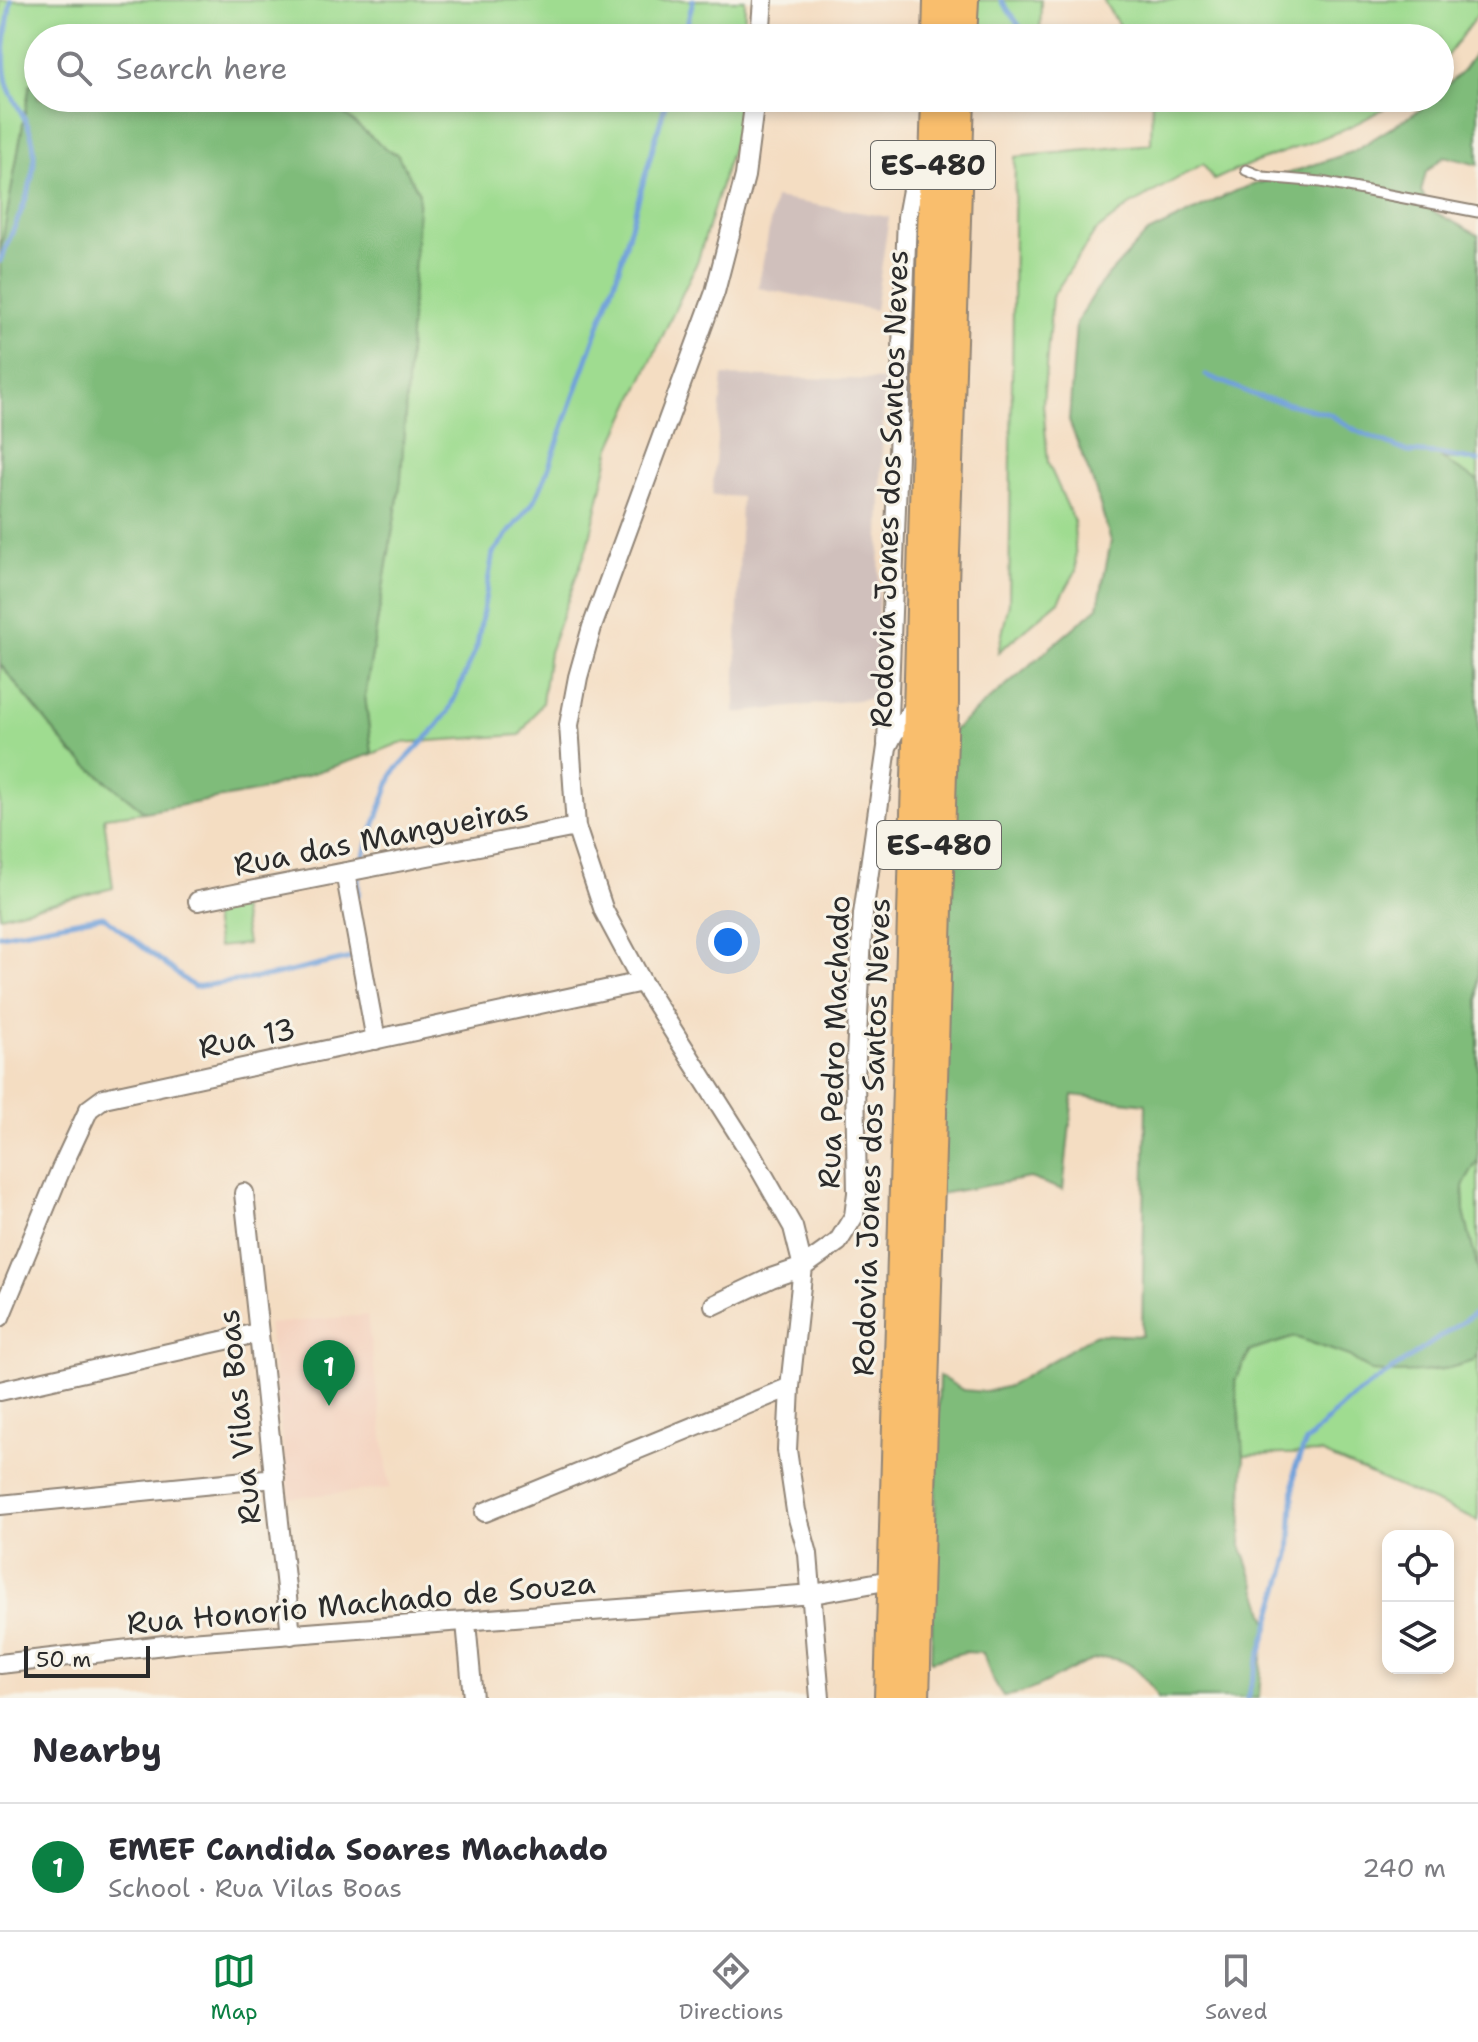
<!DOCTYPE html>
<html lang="en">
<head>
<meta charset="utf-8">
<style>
	:root { --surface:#fff; --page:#f7f7f7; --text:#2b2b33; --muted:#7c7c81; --line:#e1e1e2; --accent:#0b8043 }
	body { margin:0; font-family:"Shantell Sans",sans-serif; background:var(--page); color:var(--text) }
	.controls { position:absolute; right:24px; bottom:24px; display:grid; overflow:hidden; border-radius:16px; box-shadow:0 4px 12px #0003 }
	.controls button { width:72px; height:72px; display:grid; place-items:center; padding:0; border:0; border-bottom:2px solid var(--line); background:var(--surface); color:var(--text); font:40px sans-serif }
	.scale { position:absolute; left:24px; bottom:20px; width:126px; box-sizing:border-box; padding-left:8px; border:4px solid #2b2b2b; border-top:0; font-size:22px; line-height:28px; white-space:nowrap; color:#2b2b2b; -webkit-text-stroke:6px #f7f3e8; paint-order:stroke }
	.you { position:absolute; left:728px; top:942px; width:28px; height:28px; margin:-20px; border:6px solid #fff; border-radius:50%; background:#1a73e8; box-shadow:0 0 0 12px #1a73e833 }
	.badge { display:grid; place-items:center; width:52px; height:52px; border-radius:50%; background:var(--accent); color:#fff; font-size:26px; font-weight:700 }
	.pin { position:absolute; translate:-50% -66px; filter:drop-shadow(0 2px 4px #0008) }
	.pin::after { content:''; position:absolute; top:42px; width:28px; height:24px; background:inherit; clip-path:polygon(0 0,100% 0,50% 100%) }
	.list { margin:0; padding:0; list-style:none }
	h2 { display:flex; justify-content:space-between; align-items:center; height:104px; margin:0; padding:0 32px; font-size:34px }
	h2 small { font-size:26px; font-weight:400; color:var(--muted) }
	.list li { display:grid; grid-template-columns:52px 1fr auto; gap:24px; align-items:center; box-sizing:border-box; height:128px; padding:0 32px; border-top:2px solid var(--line) }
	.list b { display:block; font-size:30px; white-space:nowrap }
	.list p { margin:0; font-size:26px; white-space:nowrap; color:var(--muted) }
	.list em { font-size:26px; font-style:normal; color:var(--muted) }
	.icon { flex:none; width:44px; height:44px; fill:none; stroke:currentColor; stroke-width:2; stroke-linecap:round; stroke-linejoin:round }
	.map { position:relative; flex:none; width:1478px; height:1698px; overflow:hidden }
	.search { position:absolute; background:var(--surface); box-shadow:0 4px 12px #0003; left:24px; right:24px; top:24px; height:88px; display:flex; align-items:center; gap:20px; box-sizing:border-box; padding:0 28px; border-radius:44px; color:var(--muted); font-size:30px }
	.sheet { height:232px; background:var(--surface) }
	nav { display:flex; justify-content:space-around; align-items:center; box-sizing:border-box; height:112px; border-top:2px solid var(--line); background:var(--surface); font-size:22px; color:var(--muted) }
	nav a { display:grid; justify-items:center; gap:4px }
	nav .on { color:var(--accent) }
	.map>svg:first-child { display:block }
	.built { fill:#f4d3c0 }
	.industrial { fill:#d0c0bc }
	.green { fill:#9fdc90; stroke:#65845e; stroke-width:2 }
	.forest { fill:#7fbc7a; stroke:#557452; stroke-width:2 }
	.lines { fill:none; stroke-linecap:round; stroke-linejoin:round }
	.stream { stroke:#6fa0da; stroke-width:5 }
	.service-casing { stroke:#908476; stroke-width:13 }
	.minor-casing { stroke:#908476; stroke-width:22 }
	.primary-casing { stroke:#908476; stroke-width:32 }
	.service { stroke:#fff; stroke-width:9 }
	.minor { stroke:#fff; stroke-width:18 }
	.primary { stroke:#f9be6d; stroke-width:28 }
	.labels { text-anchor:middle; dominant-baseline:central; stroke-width:6; stroke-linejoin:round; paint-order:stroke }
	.shield { fill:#f7f3e8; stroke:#686764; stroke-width:2 }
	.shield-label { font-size:28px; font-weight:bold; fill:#2b2b2b }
	.street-label { font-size:30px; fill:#2b2b2b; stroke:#f7f3e8 }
</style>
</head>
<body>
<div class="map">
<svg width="1478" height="1698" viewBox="0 0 1478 1698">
	<rect width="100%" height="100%" fill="#f7f3e8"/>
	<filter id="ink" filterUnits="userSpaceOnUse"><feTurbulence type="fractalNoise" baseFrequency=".0125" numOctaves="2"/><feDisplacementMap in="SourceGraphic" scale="16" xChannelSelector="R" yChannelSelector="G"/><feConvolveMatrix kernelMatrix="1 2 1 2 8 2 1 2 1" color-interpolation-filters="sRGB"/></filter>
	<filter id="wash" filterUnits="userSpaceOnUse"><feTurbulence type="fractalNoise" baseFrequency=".006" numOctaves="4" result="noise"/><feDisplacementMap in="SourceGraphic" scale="32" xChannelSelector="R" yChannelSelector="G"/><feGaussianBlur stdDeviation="1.8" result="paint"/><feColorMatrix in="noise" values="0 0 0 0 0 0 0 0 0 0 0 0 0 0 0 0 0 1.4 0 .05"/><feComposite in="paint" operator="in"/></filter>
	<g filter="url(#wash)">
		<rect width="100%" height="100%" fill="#f4ddc2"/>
		<path class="built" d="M367 1315 390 1488 289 1498 268 1324Z"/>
		<path class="industrial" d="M775 198 889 217 875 310 758 288Z
			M723 376 884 380 876 698 735 713 741 497 712 495Z"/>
		<path class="green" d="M0 0H745L744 38H38V83L30 84 0 254Z
			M975 0H1041L1040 38H973Z
			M1103 0H1478V14L1440 65V38H1127Z
			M286 98H744V108L698 260 611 447 589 542 549 652 542 703 520 735 400 743 372 754 365 696 401 480 397 154Z
			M1152 98H1399C1344 139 1274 150 1214 180L1203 164 1129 206 1095 232 1052 297 1043 403 1048 463 1074 521 1076 571 1059 601 998 652 1009 603 1015 157 1151 144Z
			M1441 458 1478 459V481L1473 479Z
			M0 664 71 752 145 812 104 817 113 888 0 916Z
			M241 908 247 944 218 947 212 913Z
			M1478 1160V1270L1464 1212 1463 1186Z
			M1295 1337 1349 1356 1371 1371 1423 1372 1449 1368 1474 1361 1478 1352V1521L1321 1453 1244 1455 1235 1380 1251 1351Z"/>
		<path class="forest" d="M1478 49V165L1444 156 1426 172 1421 191 1431 210 1478 235V459H1442L1478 481V1160L1463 1186 1464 1212 1478 1270V1352L1474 1361 1449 1368 1423 1372 1397 1373 1371 1371 1349 1356 1295 1337 1250 1351 1235 1380 1244 1455 1241 1545 1270 1627 1263 1646 1259 1698H1158C1109 1611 1064 1693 1003 1696L992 1679 983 1653 965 1652 931 1661 939 1376 963 1390 986 1392 1009 1386 1096 1334 1142 1336 1146 1104 1073 1095 1063 1190 1030 1178 939 1194 950 733 1098 607 1111 541 1094 485 1069 421 1076 323 1101 283 1146 234 1235 191 1352 152 1426 106 1434 98H1440V92L1463 70Z
			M38 83V98H286L344 114 386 149 397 154 419 193 401 480 365 696 372 754 255 792 145 812 71 752 0 664V254L30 84Z"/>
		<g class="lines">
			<path class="stream" d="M1001 0 1026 35 1033 38
				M684 38 693 0
				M0 261C14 225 40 182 33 142 30 122 15 105 8 86 0 60 7 27 11 0
				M1206 375 1257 396 1329 414 1357 431 1408 452 1437 454 1478 461
				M361 863 393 773 434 730 448 712 459 688 477 646 493 553 535 500 546 475 617 275 667 98
				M358 877V896
				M0 935 103 916 194 987 271 976 355 957
				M1247 1698 1290 1555 1295 1468 1306 1442 1347 1401 1478 1311"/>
		</g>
	</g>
	<g filter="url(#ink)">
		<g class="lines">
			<defs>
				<path id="service" d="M1246 170 1263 177 1321 182 1478 212"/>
				<path id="minor" d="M760 38 763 0
					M755 98 745 176 715 292 592 627 578 677 569 725 576 827 604 911 642 982 753 1157 793 1227 803 1267 790 1387 787 1450 796 1511 808 1554 820 1698
					M887 744 907 217 912 190 929 154
					M345 872 376 1040
					M198 901 576 827
					M244 1193 291 1635
					M714 1305 771 1278 803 1267 838 1242 854 1216 857 1193 855 1078 863 914 887 747 894 733 917 704
					M0 1317 61 1169 89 1109 104 1098 642 982
					M0 1391 257 1333
					M0 1505 275 1478
					M485 1512 790 1387
					M466 1622 473 1698
					M0 1664 190 1642 813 1594 891 1580"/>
				<path id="primary" d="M937 38 938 0
					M962 38 964 0
					M889 1698 936 98
					M915 1698 944 702V584L960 98"/>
			</defs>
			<use href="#service" class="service-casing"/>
			<use href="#minor" class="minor-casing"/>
			<use href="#primary" class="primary-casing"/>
			<use href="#service" class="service"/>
			<use href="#minor" class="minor"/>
			<use href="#primary" class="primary"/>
		</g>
	</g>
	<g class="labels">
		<g class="shield">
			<rect x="871" y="141" width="124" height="48" rx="6"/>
			<rect x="877" y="821" width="124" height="48" rx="6"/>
		</g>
		<g class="shield-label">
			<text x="933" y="165">ES-480</text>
			<text x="939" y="845">ES-480</text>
		</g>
		<g class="street-label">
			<text transform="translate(889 489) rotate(-88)">Rodovia Jones dos Santos Neves</text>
			<text transform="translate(381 837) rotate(-11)">Rua das Mangueiras</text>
			<text transform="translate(247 1038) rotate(-12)">Rua 13</text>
			<text transform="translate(834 1042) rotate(-88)">Rua Pedro Machado</text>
			<text transform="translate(871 1137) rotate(-88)">Rodovia Jones dos Santos Neves</text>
			<text transform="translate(239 1417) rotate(-96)">Rua Vilas Boas</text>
			<text transform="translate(361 1603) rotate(-5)">Rua Honorio Machado de Souza</text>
		</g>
	</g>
</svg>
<div class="controls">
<button><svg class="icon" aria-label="locate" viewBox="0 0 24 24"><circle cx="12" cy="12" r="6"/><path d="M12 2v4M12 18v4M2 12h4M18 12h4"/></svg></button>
<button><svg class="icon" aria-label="layers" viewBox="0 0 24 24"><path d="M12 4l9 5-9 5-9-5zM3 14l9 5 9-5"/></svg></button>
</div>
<div class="scale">50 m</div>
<div class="you"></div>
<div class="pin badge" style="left:329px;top:1406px">1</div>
<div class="search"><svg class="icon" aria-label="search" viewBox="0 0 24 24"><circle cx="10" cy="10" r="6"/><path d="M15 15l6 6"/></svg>Search here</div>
</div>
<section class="sheet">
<h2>Nearby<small></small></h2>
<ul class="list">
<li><span class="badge">1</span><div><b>EMEF Candida Soares Machado</b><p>School · Rua Vilas Boas</p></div><em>240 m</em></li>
</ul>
</section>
<nav>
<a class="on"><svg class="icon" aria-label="map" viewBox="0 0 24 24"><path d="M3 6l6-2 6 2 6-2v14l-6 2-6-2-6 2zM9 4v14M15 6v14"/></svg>Map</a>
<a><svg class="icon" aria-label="directions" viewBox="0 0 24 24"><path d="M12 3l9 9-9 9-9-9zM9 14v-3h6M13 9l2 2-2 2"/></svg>Directions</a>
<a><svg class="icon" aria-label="saved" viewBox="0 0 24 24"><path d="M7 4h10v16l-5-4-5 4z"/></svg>Saved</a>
</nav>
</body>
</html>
